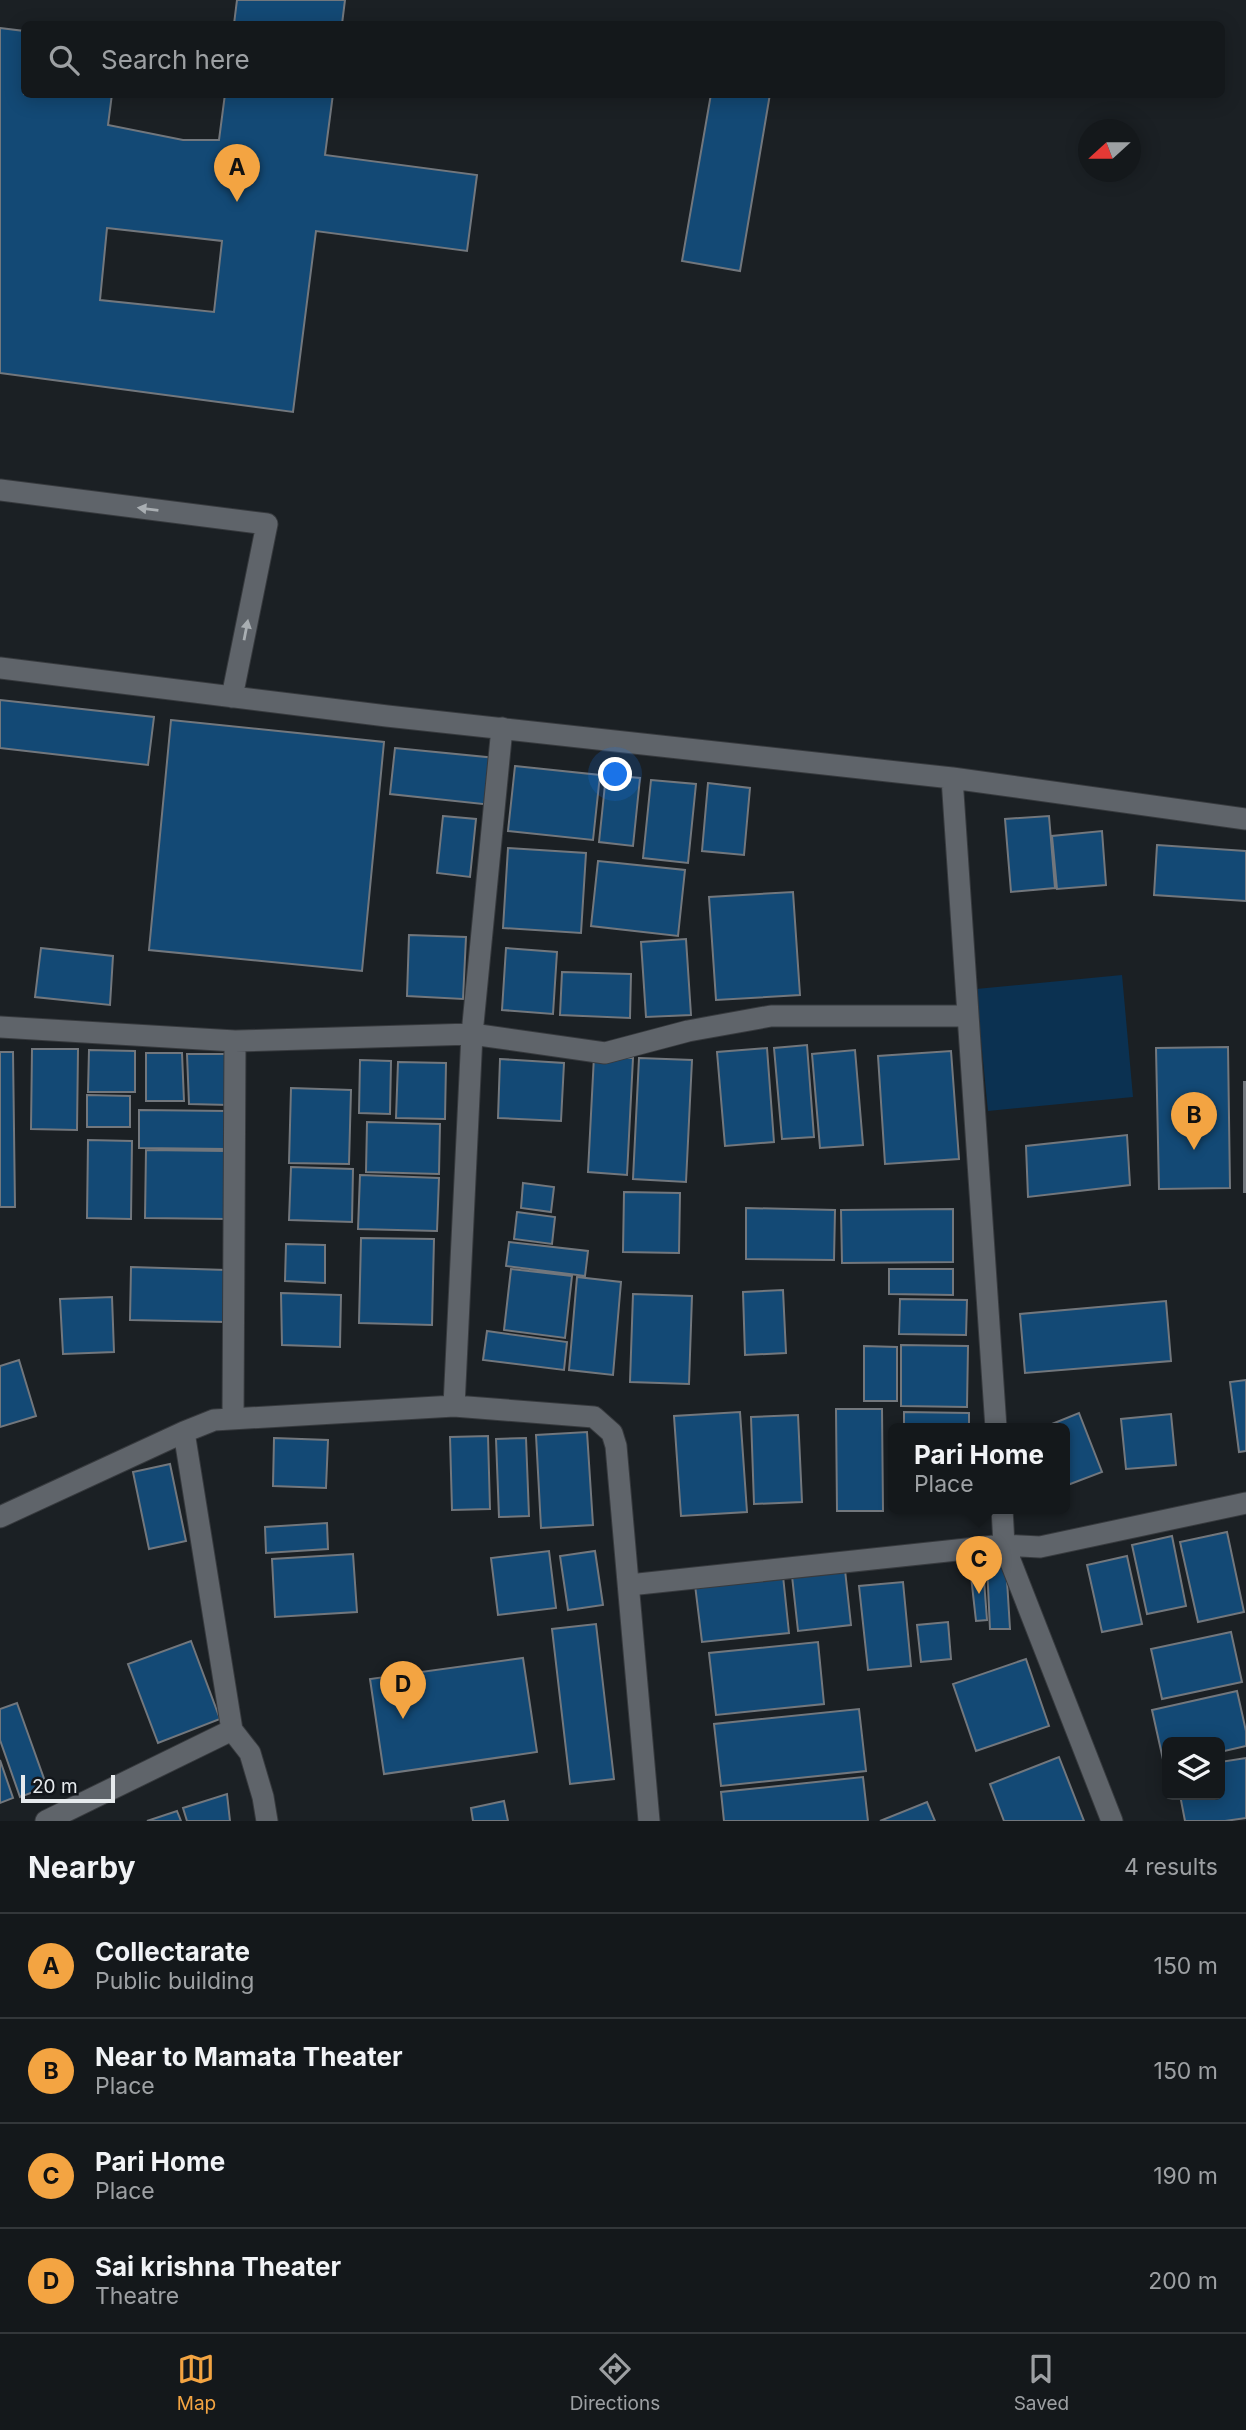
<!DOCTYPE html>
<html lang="en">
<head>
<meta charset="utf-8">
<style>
	:root { --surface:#14181b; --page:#212528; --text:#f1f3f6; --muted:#9da0a3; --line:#33373a; --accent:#f3a442 }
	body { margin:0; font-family:Inter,sans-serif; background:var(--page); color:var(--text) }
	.controls { position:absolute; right:21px; bottom:21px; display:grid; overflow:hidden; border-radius:10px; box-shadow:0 4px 18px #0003 }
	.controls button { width:63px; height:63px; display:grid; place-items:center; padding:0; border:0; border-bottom:2px solid var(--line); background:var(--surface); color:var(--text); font:35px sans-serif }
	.compass { position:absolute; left:1078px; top:119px; width:63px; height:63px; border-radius:50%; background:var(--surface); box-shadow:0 4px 18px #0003; rotate:249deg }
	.scale { position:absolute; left:21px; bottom:18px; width:94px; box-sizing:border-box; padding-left:7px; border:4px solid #e6eaed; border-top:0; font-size:19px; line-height:24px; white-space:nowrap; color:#e6eaed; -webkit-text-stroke:5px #12161b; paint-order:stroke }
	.you { position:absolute; left:616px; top:775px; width:24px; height:24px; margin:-18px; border:5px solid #fff; border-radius:50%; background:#1a73e8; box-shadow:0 0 0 10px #1a73e833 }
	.badge { display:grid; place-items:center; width:46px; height:46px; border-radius:50%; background:var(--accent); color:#111; font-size:23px; font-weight:700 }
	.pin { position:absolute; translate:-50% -58px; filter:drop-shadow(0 2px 4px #0008) }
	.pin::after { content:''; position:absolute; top:37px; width:24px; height:21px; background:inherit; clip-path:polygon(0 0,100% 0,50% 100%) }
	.popup { position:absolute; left:888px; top:1423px; width:182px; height:91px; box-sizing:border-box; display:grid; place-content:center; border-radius:10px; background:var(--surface); filter:drop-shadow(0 2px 5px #0005); font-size:23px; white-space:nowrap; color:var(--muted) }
	.popup b { font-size:26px; color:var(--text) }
	.popup::after { content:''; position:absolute; left:50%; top:100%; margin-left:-14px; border:14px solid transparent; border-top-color:var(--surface) }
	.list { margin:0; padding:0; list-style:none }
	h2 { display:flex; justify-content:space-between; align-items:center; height:91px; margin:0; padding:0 28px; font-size:30px }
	h2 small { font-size:23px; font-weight:400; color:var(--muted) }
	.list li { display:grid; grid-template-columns:46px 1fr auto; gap:21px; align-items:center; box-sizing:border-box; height:105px; padding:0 28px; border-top:2px solid var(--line) }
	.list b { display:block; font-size:26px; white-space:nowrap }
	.list p { margin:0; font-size:23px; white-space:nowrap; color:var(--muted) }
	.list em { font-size:23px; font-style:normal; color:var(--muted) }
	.icon { flex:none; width:38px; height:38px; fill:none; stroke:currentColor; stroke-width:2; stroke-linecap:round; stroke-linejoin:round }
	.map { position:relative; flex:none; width:1246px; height:1821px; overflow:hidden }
	.search { position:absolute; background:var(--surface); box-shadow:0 4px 18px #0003; left:21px; right:21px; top:21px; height:77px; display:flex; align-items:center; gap:18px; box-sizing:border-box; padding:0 24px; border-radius:10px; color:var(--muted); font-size:26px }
	.sheet { height:511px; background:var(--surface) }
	nav { display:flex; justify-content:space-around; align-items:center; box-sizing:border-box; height:98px; border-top:2px solid var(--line); background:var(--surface); font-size:19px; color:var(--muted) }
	nav a { display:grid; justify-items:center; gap:4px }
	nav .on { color:var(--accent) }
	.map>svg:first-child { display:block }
	.green { fill:#0b3151 }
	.building { fill:#134975; stroke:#72777d; stroke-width:2; fill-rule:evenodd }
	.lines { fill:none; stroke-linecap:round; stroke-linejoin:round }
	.minor-casing { stroke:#373a3e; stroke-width:23 }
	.minor { stroke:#5f646a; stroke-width:21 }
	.oneway { fill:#a9aeb2 }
</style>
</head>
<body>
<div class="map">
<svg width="1246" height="1821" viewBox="0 0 1246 1821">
	<rect width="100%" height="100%" fill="#1b2024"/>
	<path class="green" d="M1122 975 1133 1097 988 1111 976 989Z"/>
	<path class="building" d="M237 0H345L342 24H234Z
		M0 28 24 31V94H112L108 125 183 140H219L225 94H333L325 155 477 175 467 251 316 231 293 412 0 373ZM107 228 222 241 214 312 100 300Z
		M711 94H770L740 271 682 261Z
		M0 700 154 717 148 765 0 748Z
		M171 720 384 742 362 971 149 950Z
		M395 748 496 758 492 805 390 794Z
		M515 766 600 775 593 840 508 831Z
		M606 775 640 778 633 846 599 842Z
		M651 780 696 784 688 863 643 858Z
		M708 783 750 788 744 855 702 851Z
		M443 816 476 819 470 877 437 873Z
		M1049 816 1055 888 1011 892 1005 819Z
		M1102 831 1106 885 1057 889 1052 836Z
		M1157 845 1246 851V901L1154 895Z
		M508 848 586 853 581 933 503 928Z
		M598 861 685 870 678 936 591 926Z
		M793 892 800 995 716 1000 709 897Z
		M409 935 466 937 463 999 407 996Z
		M686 939 691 1015 646 1017 641 942Z
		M41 948 113 956 110 1005 35 997Z
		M506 948 557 952 553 1014 502 1010Z
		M562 972 631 974 630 1018 560 1015Z
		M807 1045 814 1137 782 1139 774 1048Z
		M1228 1047 1230 1188 1159 1189 1156 1048Z
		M767 1048 774 1142 725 1146 717 1052Z
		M32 1049H78L77 1130 31 1129Z
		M89 1050 135 1051V1092H88Z
		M855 1050 863 1145 820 1148 812 1054Z
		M951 1051 959 1159 885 1164 878 1056Z
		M0 1052H13L15 1207H0Z
		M146 1053H182L184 1101H146Z
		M187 1054H230L229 1105 189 1104Z
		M594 1056 633 1058 627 1175 588 1172Z
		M639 1058 692 1060 686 1182 633 1179Z
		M500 1059 564 1063 561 1121 498 1118Z
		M360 1060 391 1061 390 1114 359 1113Z
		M398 1062 446 1063 445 1119 396 1118Z
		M1244 1082H1246V1192H1244Z
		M291 1088 351 1090 349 1164 289 1163Z
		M87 1095 130 1096V1127H87Z
		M139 1110 228 1111V1149L139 1148Z
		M367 1122 440 1124 439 1174 366 1172Z
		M1127 1135 1130 1185 1028 1197 1026 1146Z
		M88 1140 132 1141 131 1219 87 1218Z
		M146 1150 227 1151 229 1219 145 1218Z
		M291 1167 353 1169 352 1222 289 1220Z
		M360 1175 439 1178 437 1231 358 1229Z
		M523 1183 554 1187 551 1212 521 1208Z
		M624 1192 680 1193 679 1253 623 1252Z
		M746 1208 835 1210 834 1260 746 1259Z
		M953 1209V1262L842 1263 841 1210Z
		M517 1212 555 1217 552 1244 514 1239Z
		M361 1238 434 1239 432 1325 359 1323Z
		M509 1242 588 1251 585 1276 506 1266Z
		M286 1244 325 1245V1283L285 1281Z
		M131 1267 226 1270 225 1322 130 1320Z
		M511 1269 572 1276 565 1338 504 1330Z
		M889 1269H953V1295L889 1294Z
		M577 1277 621 1282 613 1375 569 1370Z
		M783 1290 786 1353 745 1355 743 1292Z
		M281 1293 341 1295 340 1347 282 1345Z
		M633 1294 692 1296 689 1384 630 1382Z
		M112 1297 114 1352 63 1354 60 1299Z
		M900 1299 967 1300 966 1335 899 1334Z
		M1166 1301 1171 1361 1025 1373 1020 1314Z
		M487 1331 567 1342 564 1370 483 1360Z
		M901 1345 968 1346 967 1407 901 1406Z
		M864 1346 897 1347V1401H864Z
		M19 1360 36 1416 0 1427V1366Z
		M1246 1380V1451L1239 1452 1230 1382Z
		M836 1409H882L883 1511H837Z
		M740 1412 747 1512 681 1516 674 1416Z
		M904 1412 969 1413V1428H904Z
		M1079 1413 1102 1472 1065 1486V1428H1042Z
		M1171 1414 1176 1465 1126 1469 1121 1419Z
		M798 1415 802 1502 754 1504 751 1417Z
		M587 1432 593 1525 541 1528 536 1435Z
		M488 1436 490 1509 452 1510 450 1437Z
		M274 1438 328 1440 326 1488 273 1486Z
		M526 1438 529 1516 499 1517 496 1439Z
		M170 1464 186 1541 149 1549 133 1472Z
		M327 1523 328 1549 266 1553 265 1527Z
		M1227 1532 1244 1612 1198 1622 1180 1542Z
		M1172 1536 1186 1606 1147 1614 1132 1545Z
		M549 1551 556 1608 498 1615 491 1558Z
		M595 1551 603 1605 568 1610 560 1556Z
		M353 1554 357 1612 275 1617 272 1559Z
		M1127 1556 1142 1624 1102 1632 1087 1565Z
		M1006 1564 1010 1629H990L987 1565Z
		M970 1567H983L987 1620 976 1621Z
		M845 1570 851 1625 798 1631 792 1576Z
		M783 1576 789 1633 702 1642 695 1585Z
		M903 1582 911 1666 868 1670 859 1586Z
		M948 1622 951 1659 921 1662 917 1625Z
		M596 1624 614 1779 570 1784 552 1629Z
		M1231 1632 1242 1682 1162 1699 1151 1649Z
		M191 1641 220 1719 158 1743 128 1664Z
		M818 1642 824 1704 716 1715 709 1653Z
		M523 1658 537 1752 384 1774 370 1679Z
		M1026 1659 1049 1726 976 1751 953 1684Z
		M1237 1691 1246 1731V1746L1220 1752V1742H1167V1763L1164 1764 1152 1710Z
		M17 1703 47 1787 20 1797 0 1740V1709Z
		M859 1709 866 1771 721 1786 714 1724Z
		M1059 1757 1084 1821H1004L990 1784Z
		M1246 1758V1818L1225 1821H1185L1180 1795H1220V1762Z
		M0 1760 13 1798 0 1803Z
		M863 1777 868 1821H724L721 1792Z
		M227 1794 230 1821H187L183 1808Z
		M504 1801 508 1821H473L471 1808Z
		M927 1802 935 1821H880Z
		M177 1811 181 1821H147Z"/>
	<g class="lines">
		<defs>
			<path id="minor" d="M0 490 267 524 232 697
				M0 668 387 716 952 778 1246 819
				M952 778 996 1428
				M0 1027 235 1041 472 1034 605 1053 688 1031 771 1016H968
				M454 1406 472 1034 502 728
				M233 1418 235 1041
				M184 1432 232 1730 250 1753 263 1797 267 1821
				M1002 1508 1004 1545 1112 1821
				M0 1517 184 1432 214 1420 454 1406 594 1417 612 1433 616 1446 649 1821
				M629 1585 1004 1545 1040 1547 1246 1503
				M46 1821 232 1730"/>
		</defs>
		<use href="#minor" class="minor-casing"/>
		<use href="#minor" class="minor"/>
	</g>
	<defs><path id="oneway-solid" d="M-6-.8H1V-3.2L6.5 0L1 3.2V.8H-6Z" transform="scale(1.75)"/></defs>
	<g class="oneway">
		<use href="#oneway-solid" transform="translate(148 509) rotate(-173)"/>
		<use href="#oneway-solid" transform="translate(246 630) rotate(-79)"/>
	</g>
</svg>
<div class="controls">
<button><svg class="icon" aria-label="layers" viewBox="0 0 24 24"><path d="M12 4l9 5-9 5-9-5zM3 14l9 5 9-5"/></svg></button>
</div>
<svg class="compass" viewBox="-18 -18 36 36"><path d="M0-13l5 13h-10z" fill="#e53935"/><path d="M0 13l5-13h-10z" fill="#9da0a3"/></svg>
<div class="scale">20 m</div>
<div class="you"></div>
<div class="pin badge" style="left:237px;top:202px">A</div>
<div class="pin badge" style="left:1194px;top:1150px">B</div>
<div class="pin badge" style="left:979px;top:1594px">C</div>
<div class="popup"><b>Pari Home</b>Place</div>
<div class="pin badge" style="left:403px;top:1719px">D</div>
<div class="search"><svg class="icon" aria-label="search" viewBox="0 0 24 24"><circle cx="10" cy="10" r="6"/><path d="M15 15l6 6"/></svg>Search here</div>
</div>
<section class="sheet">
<h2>Nearby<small>4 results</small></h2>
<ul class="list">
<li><span class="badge">A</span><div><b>Collectarate</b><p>Public building</p></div><em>150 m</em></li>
<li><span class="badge">B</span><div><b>Near to Mamata Theater</b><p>Place</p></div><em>150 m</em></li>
<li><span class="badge">C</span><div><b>Pari Home</b><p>Place</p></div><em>190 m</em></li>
<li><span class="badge">D</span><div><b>Sai krishna Theater</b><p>Theatre</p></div><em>200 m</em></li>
</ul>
</section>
<nav>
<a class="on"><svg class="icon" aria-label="map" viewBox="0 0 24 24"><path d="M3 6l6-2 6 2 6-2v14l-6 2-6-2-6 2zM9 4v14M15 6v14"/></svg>Map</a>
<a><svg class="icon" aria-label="directions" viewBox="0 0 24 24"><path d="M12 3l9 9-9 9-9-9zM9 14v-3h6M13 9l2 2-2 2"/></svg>Directions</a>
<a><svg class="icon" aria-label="saved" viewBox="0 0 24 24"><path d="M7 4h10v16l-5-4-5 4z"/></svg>Saved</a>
</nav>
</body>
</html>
